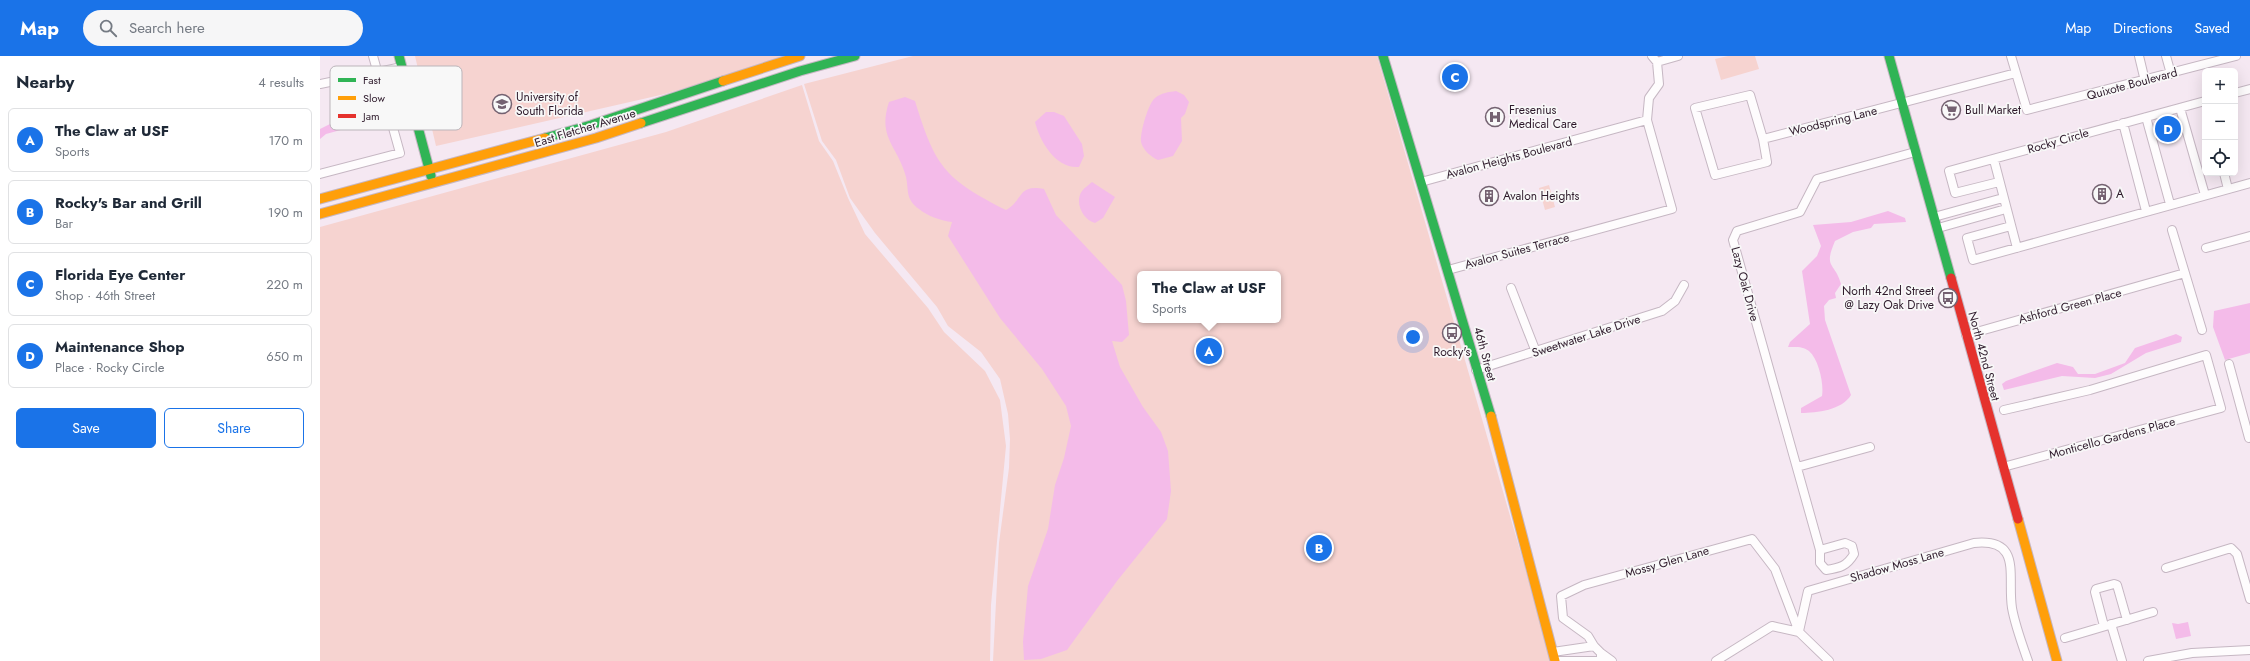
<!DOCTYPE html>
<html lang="en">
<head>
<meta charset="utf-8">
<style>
	:root { --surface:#fff; --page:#f6f6f7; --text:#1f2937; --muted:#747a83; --line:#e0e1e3; --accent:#1a73e8 }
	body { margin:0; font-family:Jost,sans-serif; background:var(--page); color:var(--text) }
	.controls { position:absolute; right:12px; top:12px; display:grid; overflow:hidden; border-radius:6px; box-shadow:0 4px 16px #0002 }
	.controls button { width:36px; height:36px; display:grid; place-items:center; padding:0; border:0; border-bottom:1px solid var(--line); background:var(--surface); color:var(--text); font:20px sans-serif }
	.you { position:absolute; left:1093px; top:281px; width:14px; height:14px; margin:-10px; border:3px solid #fff; border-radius:50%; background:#1a73e8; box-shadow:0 0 0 6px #1a73e833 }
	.badge { display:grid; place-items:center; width:26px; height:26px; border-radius:50%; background:var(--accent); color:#fff; font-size:13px; font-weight:700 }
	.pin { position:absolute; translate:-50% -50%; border:2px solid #fff; box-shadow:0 1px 4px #0006 }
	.popup { position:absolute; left:817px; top:215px; width:144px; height:52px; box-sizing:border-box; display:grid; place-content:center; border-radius:6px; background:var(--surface); filter:drop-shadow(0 1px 3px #0005); font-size:13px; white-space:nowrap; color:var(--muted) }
	.popup b { font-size:15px; color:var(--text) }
	.popup::after { content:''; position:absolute; left:50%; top:100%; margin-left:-8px; border:8px solid transparent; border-top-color:var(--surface) }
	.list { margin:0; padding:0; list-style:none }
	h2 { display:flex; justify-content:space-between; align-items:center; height:52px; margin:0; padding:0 16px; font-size:17px }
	h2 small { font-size:13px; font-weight:400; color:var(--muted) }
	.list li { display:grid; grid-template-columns:26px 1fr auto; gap:12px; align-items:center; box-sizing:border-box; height:64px; margin:0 8px 8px; padding:0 8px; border:1px solid var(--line); border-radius:6px }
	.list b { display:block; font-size:15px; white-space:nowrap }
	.list p { margin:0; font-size:13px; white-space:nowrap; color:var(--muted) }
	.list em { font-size:13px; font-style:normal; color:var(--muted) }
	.actions { display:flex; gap:8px; padding:12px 16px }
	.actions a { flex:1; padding:9px 0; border:1px solid var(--accent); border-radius:6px; text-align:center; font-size:14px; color:var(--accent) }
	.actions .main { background:var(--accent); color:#fff }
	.icon { flex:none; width:22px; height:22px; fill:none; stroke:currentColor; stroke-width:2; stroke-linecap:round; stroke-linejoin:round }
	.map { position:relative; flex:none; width:1930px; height:605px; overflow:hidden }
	header { display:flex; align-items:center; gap:24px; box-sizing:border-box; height:56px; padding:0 20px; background:var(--accent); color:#fff }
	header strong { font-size:19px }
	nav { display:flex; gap:22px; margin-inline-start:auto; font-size:14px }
	.search { width:280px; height:36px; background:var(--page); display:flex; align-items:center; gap:10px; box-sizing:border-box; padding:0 14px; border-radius:22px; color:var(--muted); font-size:15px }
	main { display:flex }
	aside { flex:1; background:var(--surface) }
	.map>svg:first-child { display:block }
	.green { fill:#f6d3d0; fill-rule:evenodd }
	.water { fill:#f4bbe9 }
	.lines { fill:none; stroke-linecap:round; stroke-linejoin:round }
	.street-casing { stroke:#c6b7c3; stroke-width:10 }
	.fast-casing { stroke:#c6b7c3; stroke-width:11 }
	.slow-casing { stroke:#c6b7c3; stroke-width:11 }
	.jam-casing { stroke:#c6b7c3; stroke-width:11 }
	.street { stroke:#fefcfd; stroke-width:8 }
	.fast { stroke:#30b455; stroke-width:9 }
	.slow { stroke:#ff9f0a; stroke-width:9 }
	.jam { stroke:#e5322d; stroke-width:9 }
	.labels { text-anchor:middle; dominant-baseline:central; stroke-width:3.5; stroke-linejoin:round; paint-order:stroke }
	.street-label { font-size:12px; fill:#2e1a2b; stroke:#f8f8f8 }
	.poi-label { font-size:12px; fill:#2e1a2b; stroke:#f8f8f8; text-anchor:start }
	.key { fill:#f8f8f8; stroke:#bbb5ba; stroke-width:1 }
	.key-label { font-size:11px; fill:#2e1a2b }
</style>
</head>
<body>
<header>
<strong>Map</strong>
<div class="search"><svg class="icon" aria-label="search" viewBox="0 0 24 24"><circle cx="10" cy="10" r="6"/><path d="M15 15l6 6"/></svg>Search here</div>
<nav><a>Map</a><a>Directions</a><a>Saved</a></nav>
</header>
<main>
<aside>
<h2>Nearby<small>4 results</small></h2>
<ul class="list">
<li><span class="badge">A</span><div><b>The Claw at USF</b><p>Sports</p></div><em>170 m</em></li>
<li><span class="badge">B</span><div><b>Rocky's Bar and Grill</b><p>Bar</p></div><em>190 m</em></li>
<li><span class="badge">C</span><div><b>Florida Eye Center</b><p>Shop · 46th Street</p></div><em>220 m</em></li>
<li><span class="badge">D</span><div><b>Maintenance Shop</b><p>Place · Rocky Circle</p></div><em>650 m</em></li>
</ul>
<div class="actions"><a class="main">Save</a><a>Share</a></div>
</aside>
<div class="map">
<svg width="1930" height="605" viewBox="0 0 1930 605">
	<rect width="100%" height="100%" fill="#f5e8f2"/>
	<path class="green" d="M95 0H473L345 38 116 90Z
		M593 0H1057L1232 605H673L679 487 689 412 690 383 688 358 680 323 661 296 628 270 617 251 555 177 530 142 516 104 502 85 484 28ZM820 218H958V264H820Z
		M1408 0H1435L1439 13 1401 24 1395 3Z
		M482 29 499 85 513 105 528 142 545 178 608 252 624 276 665 315 680 344 686 390 671 549 670 605H0V171L346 76Z
		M1229 129 1235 151 1225 154 1219 132Z"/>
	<path class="water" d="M856 35 864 39 869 46 865 58 861 62 862 85 853 100 838 104C831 101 823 94 821 86 820 77 828 48 835 42 841 37 849 36 856 35Z
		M585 41 595 45C615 110 624 123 686 154 704 144 697 128 724 133L736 159 802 229 806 245 809 279 802 286 792 285 800 311 823 351 841 376 848 395 851 435 847 463 797 525 747 594 721 603 704 604 703 586 708 530 728 473 735 429 744 402 751 370 746 350 722 313 680 262 628 180 632 166C622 165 607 160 599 153 585 143 589 134 586 121 578 90 557 82 569 46Z
		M21 45 28 46C30 56 33 62 28 72L6 78 0 83V73L16 65 15 48Z
		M726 56H734L744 60 762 88 764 100 759 111C736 113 720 86 715 66Z
		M772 126 795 141 783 162 775 167C763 164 754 146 762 135 765 131 769 129 772 126Z
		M1568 155 1585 162 1586 166 1554 168 1551 172 1533 176 1515 185C1503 213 1515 206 1521 228L1515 237 1516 242 1509 244 1504 250 1505 264 1531 339C1522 354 1497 357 1481 357V352L1502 340C1504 328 1499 304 1489 295 1483 290 1475 291 1468 291L1470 286 1490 268 1482 215 1497 200 1501 190 1493 169 1531 166Z
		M1930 247V297L1905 304 1893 271 1894 255Z
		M1856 278 1862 281 1861 286 1826 297 1791 318 1775 322 1742 320 1684 334 1682 328 1686 325 1737 307 1753 311 1758 318H1775L1805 307 1815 292Z
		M1868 566 1871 580 1856 583 1852 567 1858 568Z"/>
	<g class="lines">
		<defs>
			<path id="street" d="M1691 0 1707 54 1916 0
				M1819 0 1825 25
				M1846 0 1851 18
				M1337 6 1358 0
				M0 28 82 11
				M1915 37 1930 33
				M1860 52 1885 139
				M1826 61 1850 148
				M1803 67 1826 155
				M1443 83 1447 106 1395 119 1375 52 1430 39 1443 83 1696 17
				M1674 104 1697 192
				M1904 117 1908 133
				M0 118 80 97 53 0
				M1101 126 1327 64 1329 42 1339 28 1337 6 1332 0
				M1679 126 1635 137 1629 115 1885 45
				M1614 161 1683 142
				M1691 170 1647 182 1653 204 1930 127
				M1618 172 1686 153
				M1852 174 1882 274
				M1886 192 1930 180
				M1128 214 1352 153 1327 64
				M1191 232 1216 296
				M1646 279 1865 217
				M1909 308 1929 382
				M1156 314 1342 255 1355 245 1364 229
				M1477 411 1550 391
				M1683 411 1901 352 1886 299 1770 334 1684 354
				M1500 494 1525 487 1532 490 1534 498C1527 510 1520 512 1506 514L1500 507V494L1413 184 1417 175 1480 156 1497 123 1595 96
				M1846 512 1911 492 1917 498 1930 543
				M1791 568 1802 605
				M1784 570 1775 536 1776 533 1794 528 1797 529 1807 564
				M1479 575 1488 535 1654 487C1703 482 1687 520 1692 552 1695 569 1702 588 1708 605
				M1745 582 1833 556
				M1233 596 1274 590
				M1281 597 1292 605
				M1235 605H1281
				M1281 605V597L1274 590 1268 580 1243 562 1241 540 1264 529 1432 483 1455 513 1479 576 1509 605
				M1396 605 1452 570 1479 576
				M1828 605 1872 597 1930 594"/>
			<path id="fast" d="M79 0 111 120
				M1063 0 1171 360
				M1569 0 1631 222
				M321 67 480 15 535 0
				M225 82 271 69 403 25"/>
			<path id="slow" d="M403 25 480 0
				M0 143 225 82
				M0 158 276 82 321 67
				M1171 360 1235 605
				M1698 463 1737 605"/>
			<path id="jam" d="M1631 222 1698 463"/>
		</defs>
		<use href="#street" class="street-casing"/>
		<use href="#fast" class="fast-casing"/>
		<use href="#slow" class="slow-casing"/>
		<use href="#jam" class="jam-casing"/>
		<use href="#street" class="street"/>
		<use href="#fast" class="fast"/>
		<use href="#slow" class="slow"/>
		<use href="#jam" class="jam"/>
	</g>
	<defs>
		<symbol id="university-ring" viewBox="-11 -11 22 22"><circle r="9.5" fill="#f8f8f8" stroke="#746271" stroke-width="1.5"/><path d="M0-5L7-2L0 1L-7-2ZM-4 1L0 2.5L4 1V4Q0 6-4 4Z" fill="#746271"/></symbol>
		<symbol id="supermarket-ring" viewBox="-11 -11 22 22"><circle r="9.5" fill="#f8f8f8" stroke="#746271" stroke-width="1.5"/><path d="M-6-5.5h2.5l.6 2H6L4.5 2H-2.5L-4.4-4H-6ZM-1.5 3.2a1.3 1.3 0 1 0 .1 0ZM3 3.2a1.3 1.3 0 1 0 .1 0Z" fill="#746271"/></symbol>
		<symbol id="hospital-ring" viewBox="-11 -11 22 22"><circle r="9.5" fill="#f8f8f8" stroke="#746271" stroke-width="1.5"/><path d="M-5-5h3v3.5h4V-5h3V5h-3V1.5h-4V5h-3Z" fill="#746271"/></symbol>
		<symbol id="building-ring" viewBox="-11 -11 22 22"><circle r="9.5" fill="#f8f8f8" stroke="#746271" stroke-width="1.5"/><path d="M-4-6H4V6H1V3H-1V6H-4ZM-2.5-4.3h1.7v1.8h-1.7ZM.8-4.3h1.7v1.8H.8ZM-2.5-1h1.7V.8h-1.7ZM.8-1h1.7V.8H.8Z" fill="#746271"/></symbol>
		<symbol id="bus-ring" viewBox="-11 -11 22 22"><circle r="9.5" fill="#f8f8f8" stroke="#746271" stroke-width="1.5"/><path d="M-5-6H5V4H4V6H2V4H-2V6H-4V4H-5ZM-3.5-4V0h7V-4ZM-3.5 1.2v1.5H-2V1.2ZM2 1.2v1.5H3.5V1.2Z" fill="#746271"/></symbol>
	</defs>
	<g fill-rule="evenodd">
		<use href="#university-ring" x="171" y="37" width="22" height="22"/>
		<use href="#supermarket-ring" x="1620" y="43" width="22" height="22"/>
		<use href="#hospital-ring" x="1164" y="50" width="22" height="22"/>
		<use href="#building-ring" x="1771" y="127" width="22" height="22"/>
		<use href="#building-ring" x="1158" y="129" width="22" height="22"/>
		<use href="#bus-ring" x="1617" y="231" width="22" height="22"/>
		<use href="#bus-ring" x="1121" y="266" width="22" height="22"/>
	</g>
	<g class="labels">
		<g class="street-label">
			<text transform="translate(1812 28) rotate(-15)">Quixote Boulevard</text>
			<text transform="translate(1513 65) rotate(-14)">Woodspring Lane</text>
			<text transform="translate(265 72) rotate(-17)">East Fletcher Avenue</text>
			<text transform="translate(1738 85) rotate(-16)">Rocky Circle</text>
			<text transform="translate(1189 102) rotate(-15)">Avalon Heights Boulevard</text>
			<text transform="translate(1197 195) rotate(-15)">Avalon Suites Terrace</text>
			<text transform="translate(1425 228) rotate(75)">Lazy Oak Drive</text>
			<text transform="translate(1750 250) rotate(-15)">Ashford Green Place</text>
			<text transform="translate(1266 280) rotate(-18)">Sweetwater Lake Drive</text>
			<text transform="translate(1165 298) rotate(75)">46th Street</text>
			<text transform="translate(1664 300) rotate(75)">North 42nd Street</text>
			<text transform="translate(1792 382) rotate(-15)">Monticello Gardens Place</text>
			<text transform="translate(1347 506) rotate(-16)">Mossy Glen Lane</text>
			<text transform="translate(1577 509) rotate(-16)">Shadow Moss Lane</text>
		</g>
		<g class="poi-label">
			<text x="196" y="41">University of<tspan x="196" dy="14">South Florida</tspan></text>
			<text x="1189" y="54">Fresenius<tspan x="1189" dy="14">Medical Care</tspan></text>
			<text x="1645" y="54">Bull Market</text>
			<text x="1796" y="138">A</text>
			<text x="1183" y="140">Avalon Heights</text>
			<text x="1614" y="235" text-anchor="end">North 42nd Street<tspan x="1614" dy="14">@ Lazy Oak Drive</tspan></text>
			<text x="1132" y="296" text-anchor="middle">Rocky's</text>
		</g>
	</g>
	<rect x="10" y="10" width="132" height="64" rx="6" class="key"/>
	<rect x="18" y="22" width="18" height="4" fill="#30b455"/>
	<rect x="18" y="40" width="18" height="4" fill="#ff9f0a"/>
	<rect x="18" y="58" width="18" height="4" fill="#e5322d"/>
	<g class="key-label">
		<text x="43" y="28">Fast</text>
		<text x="43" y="46">Slow</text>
		<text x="43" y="64">Jam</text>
	</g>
</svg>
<div class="controls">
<button>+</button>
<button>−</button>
<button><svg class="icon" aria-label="locate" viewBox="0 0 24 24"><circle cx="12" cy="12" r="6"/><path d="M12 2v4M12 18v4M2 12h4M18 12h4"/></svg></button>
</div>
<div class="you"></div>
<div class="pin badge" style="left:889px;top:295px">A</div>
<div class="popup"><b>The Claw at USF</b>Sports</div>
<div class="pin badge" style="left:999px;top:492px">B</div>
<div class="pin badge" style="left:1135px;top:21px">C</div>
<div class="pin badge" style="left:1848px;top:73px">D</div>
</div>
</main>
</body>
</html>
